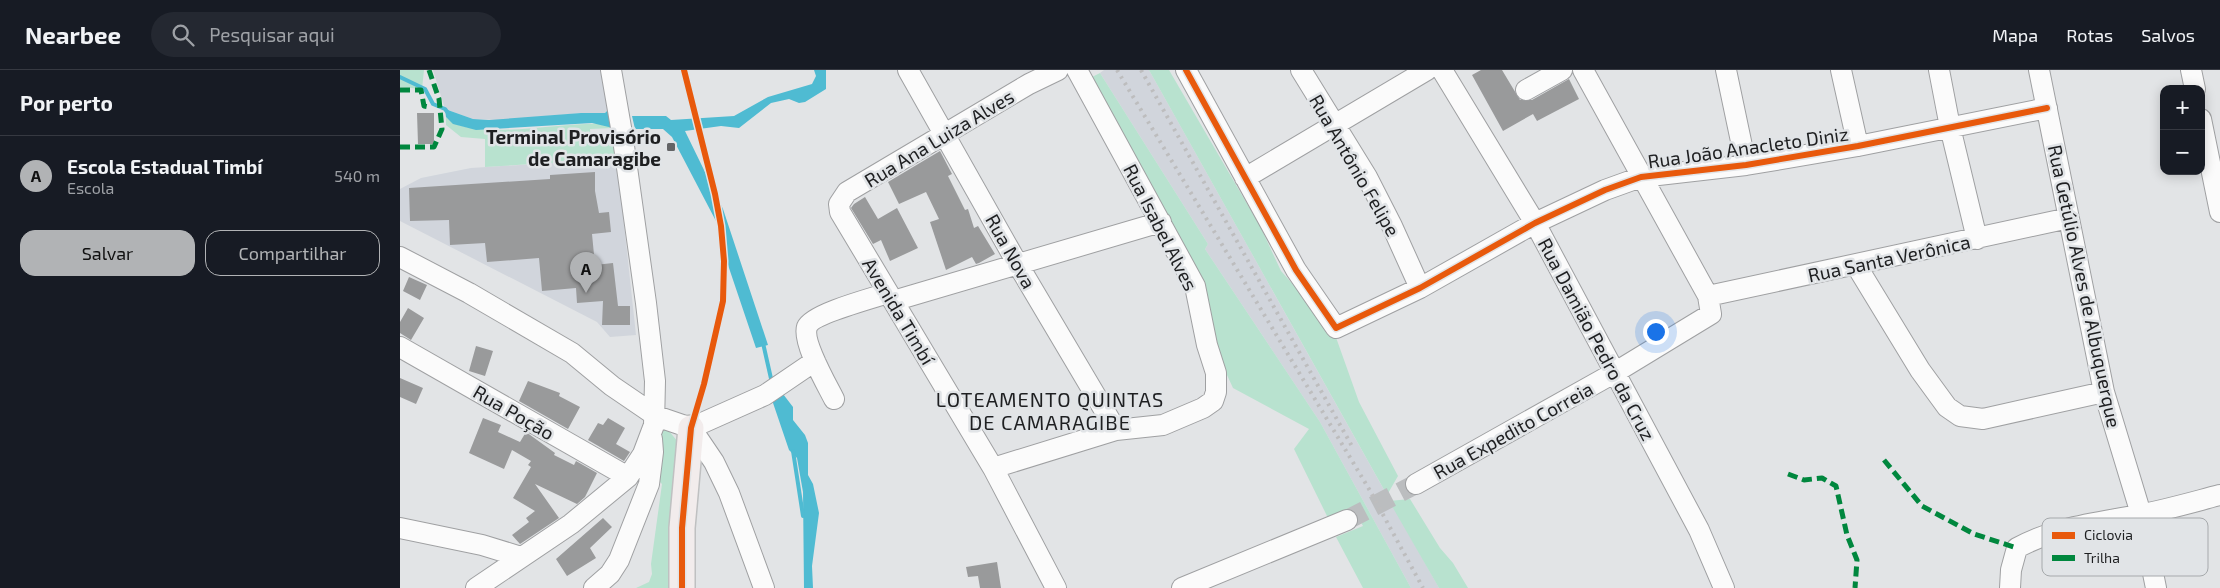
<!DOCTYPE html>
<html lang="pt">
<head>
<meta charset="utf-8">
<style>
	:root { --surface:#171b24; --page:#242831; --text:#f1f3f6; --muted:#9ea1a6; --line:#363941; --accent:#b1b3b5 }
	body { margin:0; font-family:"Exo 2",sans-serif; background:var(--page); color:var(--text) }
	.controls { position:absolute; right:15px; top:15px; display:grid; overflow:hidden; border-radius:10px; box-shadow:0 2px 12px #0003 }
	.controls button { width:45px; height:45px; display:grid; place-items:center; padding:0; border:0; border-bottom:1px solid var(--line); background:var(--surface); color:var(--text); font:25px sans-serif }
	.you { position:absolute; left:1255px; top:261px; width:18px; height:18px; margin:-12px; border:4px solid #fff; border-radius:50%; background:#1a73e8; box-shadow:0 0 0 8px #1a73e833 }
	.badge { display:grid; place-items:center; width:32px; height:32px; border-radius:50%; background:var(--accent); color:#111; font-size:16px; font-weight:700 }
	.pin { position:absolute; translate:-50% -41px; filter:drop-shadow(0 1px 2px #0008) }
	.pin::after { content:''; position:absolute; top:26px; width:18px; height:15px; background:inherit; clip-path:polygon(0 0,100% 0,50% 100%) }
	.list { margin:0; padding:0; list-style:none }
	h2 { display:flex; justify-content:space-between; align-items:center; height:65px; margin:0; padding:0 20px; font-size:21px }
	h2 small { font-size:16px; font-weight:400; color:var(--muted) }
	.list li { display:grid; grid-template-columns:32px 1fr auto; gap:15px; align-items:center; box-sizing:border-box; height:80px; padding:0 20px; border-top:1px solid var(--line) }
	.list b { display:block; font-size:19px; white-space:nowrap }
	.list p { margin:0; font-size:16px; white-space:nowrap; color:var(--muted) }
	.list em { font-size:16px; font-style:normal; color:var(--muted) }
	.actions { display:flex; gap:10px; padding:15px 20px }
	.actions a { flex:1; padding:11px 0; border:1px solid var(--accent); border-radius:15px; text-align:center; font-size:18px; color:var(--accent) }
	.actions .main { background:var(--accent); color:#111 }
	.icon { flex:none; width:28px; height:28px; fill:none; stroke:currentColor; stroke-width:2; stroke-linecap:round; stroke-linejoin:round }
	.map { position:relative; flex:none; width:1820px; height:518px; overflow:hidden }
	header { display:flex; align-items:center; gap:30px; box-sizing:border-box; height:70px; padding:0 25px; background:var(--surface); border-bottom:1px solid var(--line) }
	header strong { font-size:24px }
	nav { display:flex; gap:28px; margin-inline-start:auto; font-size:18px }
	.search { width:350px; height:45px; background:var(--page); display:flex; align-items:center; gap:12px; box-sizing:border-box; padding:0 18px; border-radius:28px; color:var(--muted); font-size:19px }
	main { display:flex }
	aside { flex:1; background:var(--surface) }
	.map>svg:first-child { display:block }
	.built { fill:#d1d5dc }
	.green { fill:#b8e2cf }
	.water { fill:#4fbbd2 }
	.lines { fill:none; stroke-linecap:round; stroke-linejoin:round }
	.stream { stroke:#4fbbd2; stroke-width:4 }
	.building { fill:#999a9b }
	.minor-tunnel { stroke:#bbbdbf; stroke-width:20; stroke-dasharray:20 10; stroke-linecap:butt }
	.minor-casing { stroke:#9fa0a2; stroke-width:22 }
	.major-casing { stroke:#bfc0c1; stroke-width:28 }
	.minor { stroke:#fbfbfb; stroke-width:20 }
	.major { stroke:#f2ecec; stroke-width:25 }
	.rail { stroke:#bdbdbe; stroke-width:4; stroke-dasharray:2.5 5; stroke-linecap:butt }
	.quiet { stroke:#00873e; stroke-width:5; stroke-dasharray:10 5; stroke-linecap:butt }
	.cycleway-casing { stroke:#e1e4e7; stroke-width:9 }
	.cycleway { stroke:#e8590c; stroke-width:6 }
	.poi-dot { fill:#636466; stroke:#e1e4e7; stroke-width:2 }
	.labels { text-anchor:middle; dominant-baseline:central; stroke-width:5; stroke-linejoin:round; paint-order:stroke }
	.poi-label { font-size:19px; font-weight:bold; fill:#1e1f21; stroke:#e1e4e7; text-anchor:end }
	.street-label { font-size:19px; fill:#1e1f21; stroke:#e1e4e7 }
	.neighbourhood-label { font-size:20px; letter-spacing:1px; fill:#1e1f21; stroke:#e1e4e7 }
	.key { fill:#e1e4e7; stroke:#a6a9ac; stroke-width:1 }
	.key-label { font-size:14px; fill:#1e1f21 }
</style>
</head>
<body>
<header>
<strong>Nearbee</strong>
<div class="search"><svg class="icon" aria-label="search" viewBox="0 0 24 24"><circle cx="10" cy="10" r="6"/><path d="M15 15l6 6"/></svg>Pesquisar aqui</div>
<nav><a>Mapa</a><a>Rotas</a><a>Salvos</a></nav>
</header>
<main>
<aside>
<h2>Por perto<small></small></h2>
<ul class="list">
<li><span class="badge">A</span><div><b>Escola Estadual Timbí</b><p>Escola</p></div><em>540 m</em></li>
</ul>
<div class="actions"><a class="main">Salvar</a><a>Compartilhar</a></div>
</aside>
<div class="map">
<svg width="1820" height="518" viewBox="0 0 1820 518">
	<rect width="100%" height="100%" fill="#e2e4e6"/>
	<path class="built" d="M33 0H200L209 39 205 43 200 44 181 43 102 50 73 49 45 39Z
		M704 0H749L1039 518H1011L920 352 805 179 808 174 700 3Z
		M217 89 236 265 210 267 197 252 0 151V119L21 108 71 98Z"/>
	<path class="green" d="M0 0H24L22 19 0 17Z
		M749 0H769L860 156 881 201 933 259 959 332 998 406 987 425Z
		M700 3 808 174 805 179 920 352 1011 518H963L936 467 963 456 954 440 929 450 894 379 909 359 833 318 690 8Z
		M46 47C69 73 166 51 202 54L213 58 190 59 191 73H215L217 89 85 97V69L61 67 46 55Z
		M260 350 278 372 271 518H236L249 512 252 504 251 494 262 414 256 408Z
		M1010 429 1040 478 1053 493 1068 518H1039L989 431Z"/>
	<path class="water" d="M414 0H426V19L405 32 399 33 389 29 371 33 339 58 321 56 285 61 323 139 368 275 356 278 329 198 317 153 272 67 263 59H235L232 46H266L271 50 334 46 368 27 412 14 416 6Z
		M45 39 73 49 89 50 181 43H205L209 39 213 58 192 53 76 60 53 54 46 47Z
		M383 324 393 337V350L405 365 408 373V405L413 414 419 443 412 496 413 518H404L403 422 397 388 389 380 372 330Z"/>
	<g class="lines">
		<path class="stream" d="M0 7 25 19 33 34 45 39 48 43
			M363 273 372 313
			M393 381 403 446"/>
	</g>
	<path class="building" d="M1081 0H1102L1120 30H1132L1169 9 1179 29 1137 51 1133 44 1103 61 1072 5Z
		M17 43H34V74H18Z
		M540 81 552 104 548 106 565 140 568 139 574 158 578 156 595 184 579 193 576 194 572 187 546 200 530 152 539 149 526 122 499 134 488 112Z
		M195 102V121L199 143 209 142 211 162 192 164 195 195 213 193 218 236H230V255H202L203 231 177 233 176 218 142 221 139 188 87 192 85 173 50 175 49 150 10 151 9 118 150 109V105Z
		M465 127 478 149 497 138 518 178 490 191 481 170 473 174 451 138 454 134Z
		M9 207 27 215 20 230 3 221Z
		M8 238 24 248 11 270 0 263V252Z
		M76 276 93 281 85 306 69 301Z
		M0 308 23 318 16 334 0 327Z
		M128 311 160 323 159 326 180 337 168 359 119 331Z
		M83 348 101 355 98 362 120 372 126 362 155 383 154 385 174 395 176 391 197 403 185 427 177 434 135 414 159 448 120 474 112 465 129 452 126 448 135 441 113 428 131 397 128 395 131 391 112 380 104 399 69 383Z
		M208 348 225 358 216 374 230 382 224 391 188 370 198 353 203 355Z
		M203 448 212 457 190 478 196 488 167 506 156 489Z
		M597 492 601 518H580L578 506 568 507 566 497Z"/>
	<g class="lines">
		<path class="minor-tunnel" d="M947 450 1016 414"/>
		<defs>
			<path id="minor" d="M508 0 617 193 716 360
				M786 0 896 200 936 258 1020 218 1135 153 1205 120 1241 107 1346 95 1458 76 1647 38
				M901 0 967 107 992 156 1020 218
				M1042 0 1135 153 1299 460 1324 518
				M1326 0 1346 95
				M1441 0 1458 76
				M1539 0 1550 57 1577 169
				M1639 0 1704 322 1741 444 1756 518
				M1791 0 1795 19
				M1126 20 1162 0
				M1801 49 1820 142
				M845 108 1027 0
				M0 187 69 223 172 283 212 316 256 346 291 358 314 392 329 423 364 518
				M1456 195 1520 300 1547 337 1560 346 1583 349 1704 322
				M1308 226 1669 148
				M493 231 761 152
				M0 277 228 407
				M434 329C427 315 402 272 407 257 412 244 473 228 488 223
				M291 358 365 325 415 291
				M593 398 716 360 763 355 803 338 813 331 816 322V303L807 275 795 216 677 0
				M1016 414 1214 303 1311 244 1308 226 1183 0
				M0 458 82 475 121 487
				M76 518 171 454 228 407 243 384 254 355 255 311 246 233 223 69 211 0
				M194 518 210 504 219 490 249 414 253 382 252 369
				M656 518 593 398 440 142 439 134 447 122 629 14 658 0
				M782 518 947 450
				M1610 518 1611 500 1617 478C1655 457 1696 453 1738 445 1766 440 1793 432 1820 425"/>
			<path id="major" d="M282 518V458L291 358"/>
		</defs>
		<use href="#minor" class="minor-casing"/>
		<use href="#major" class="major-casing"/>
		<use href="#minor" class="minor"/>
		<use href="#major" class="major"/>
		<path class="rail" d="M717 0 969 419 1023 518
			M741 0 953 378"/>
		<path class="quiet" d="M0 20H21L24 36 29 37
			M0 77H34L42 59 39 29 29 0
			M1484 390 1522 436 1574 464 1617 478
			M1388 404 1404 410 1422 408 1436 416 1447 465 1457 490 1455 518"/>
		<defs>
			<path id="cycleway" d="M786 0 896 200 936 258 1020 218 1135 153 1205 120 1241 107 1346 95 1458 76 1647 38
				M282 518V458L291 358 304 314 323 231 324 191 321 156 315 124 284 0"/>
		</defs>
		<use href="#cycleway" class="cycleway-casing"/>
		<use href="#cycleway" class="cycleway"/>
	</g>
	<rect class="poi-dot" x="266" y="72" width="10" height="10" rx="2.5"/>
	<g class="labels">
		<g class="poi-label">
			<text x="261" y="66">Terminal Provisório<tspan x="261" dy="22">de Camaragibe</tspan></text>
		</g>
		<g class="street-label">
			<text transform="translate(539 68) rotate(-31)">Rua Ana Luiza Alves</text>
			<text transform="translate(1348 77) rotate(-8)">Rua João Anacleto Diniz</text>
			<text transform="translate(955 95) rotate(60)">Rua Antônio Felipe</text>
			<text transform="translate(761 157) rotate(63)">Rua Isabel Alves</text>
			<text transform="translate(611 181) rotate(61)">Rua Nova</text>
			<text transform="translate(1489 188) rotate(-12)">Rua Santa Verônica</text>
			<text transform="translate(1685 216) rotate(78)">Rua Getúlio Alves de Albuquerque</text>
			<text transform="translate(499 241) rotate(59)">Avenida Timbí</text>
			<text transform="translate(1197 269) rotate(62)">Rua Damião Pedro da Cruz</text>
			<text transform="translate(114 342) rotate(30)">Rua Poção</text>
			<text transform="translate(1113 360) rotate(-29)">Rua Expedito Correia</text>
		</g>
		<g class="neighbourhood-label">
			<text x="650" y="329">LOTEAMENTO QUINTAS<tspan x="650" dy="23">DE CAMARAGIBE</tspan></text>
		</g>
	</g>
	<rect x="1642" y="448" width="166" height="58" rx="8" class="key"/>
	<rect x="1652" y="462" width="23" height="7" fill="#e8590c"/>
	<rect x="1652" y="485" width="23" height="6" fill="#00873e"/>
	<g class="key-label">
		<text x="1684" y="470">Ciclovia</text>
		<text x="1684" y="493">Trilha</text>
	</g>
</svg>
<div class="controls">
<button>+</button>
<button>−</button>
</div>
<div class="you"></div>
<div class="pin badge" style="left:186px;top:223px">A</div>
</div>
</main>
</body>
</html>
